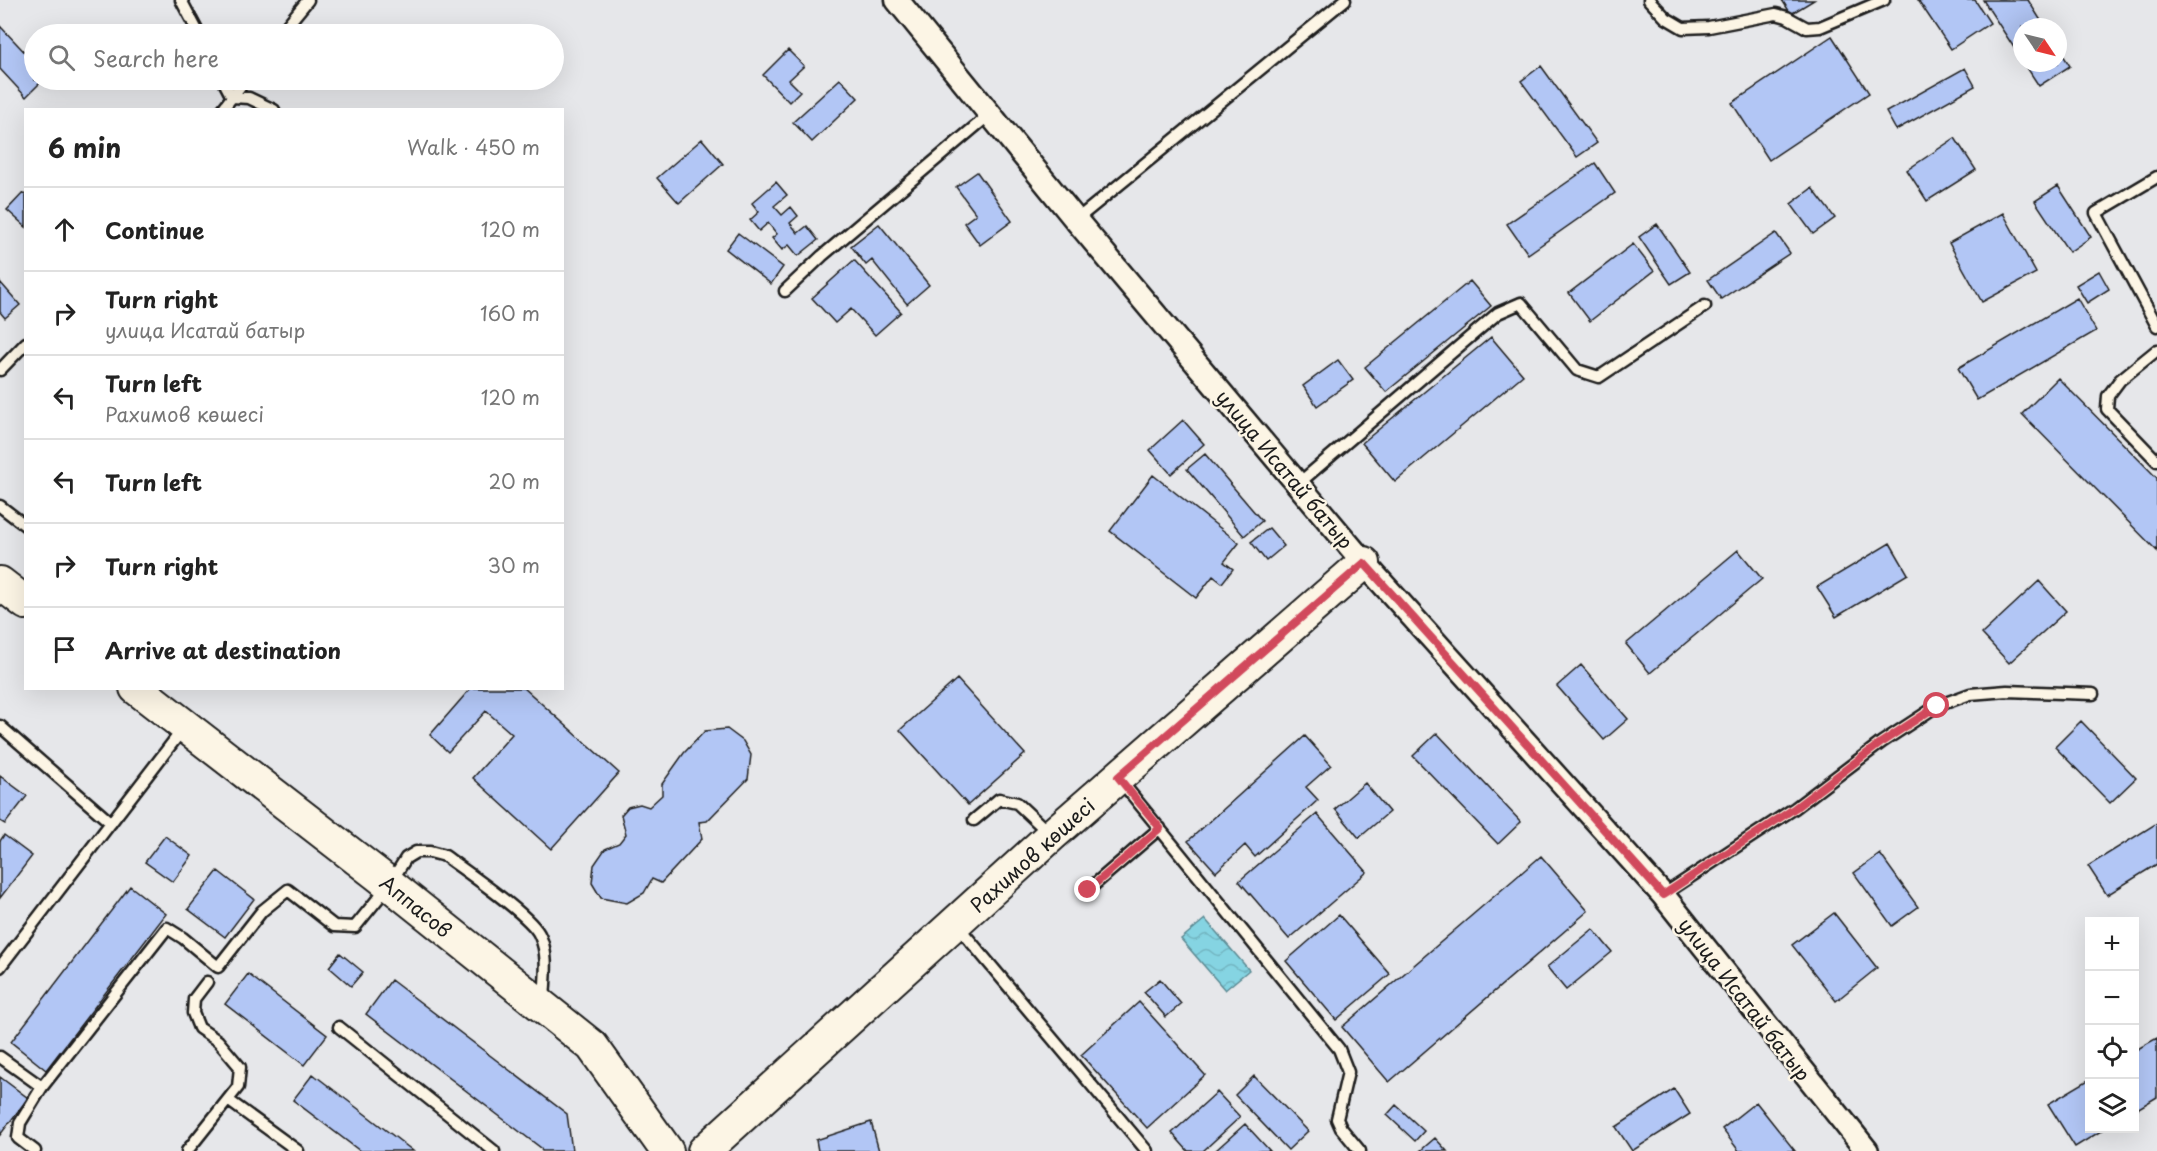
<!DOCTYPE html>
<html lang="en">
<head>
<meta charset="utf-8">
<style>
	:root { --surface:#fff; --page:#f2f2f2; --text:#222; --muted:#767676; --line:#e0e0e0 }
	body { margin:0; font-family:"Playpen Sans",sans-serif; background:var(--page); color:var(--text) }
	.controls { position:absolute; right:18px; bottom:18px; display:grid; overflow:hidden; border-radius:0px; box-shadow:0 6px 24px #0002 }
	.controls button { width:54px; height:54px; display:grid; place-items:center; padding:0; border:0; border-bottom:2px solid var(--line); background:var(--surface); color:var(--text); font:30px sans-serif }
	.compass { position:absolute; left:2013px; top:18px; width:54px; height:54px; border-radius:50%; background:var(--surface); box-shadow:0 6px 24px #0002; rotate:125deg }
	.stop { position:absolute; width:18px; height:18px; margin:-14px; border:4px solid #d1495b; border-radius:50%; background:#fff }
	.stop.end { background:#d1495b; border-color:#fff; box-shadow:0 2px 6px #0008 }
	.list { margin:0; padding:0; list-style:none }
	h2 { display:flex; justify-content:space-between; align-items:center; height:78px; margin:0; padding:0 24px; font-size:26px }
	h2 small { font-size:20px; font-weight:400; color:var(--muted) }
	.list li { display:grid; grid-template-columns:39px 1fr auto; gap:18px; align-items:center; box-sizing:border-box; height:84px; padding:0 24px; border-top:2px solid var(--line) }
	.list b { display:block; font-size:22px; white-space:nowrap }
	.list p { margin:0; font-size:20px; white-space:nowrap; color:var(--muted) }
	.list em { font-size:20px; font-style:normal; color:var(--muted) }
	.icon { flex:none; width:33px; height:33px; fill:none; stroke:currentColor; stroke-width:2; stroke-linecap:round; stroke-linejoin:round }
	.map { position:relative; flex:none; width:2157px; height:1151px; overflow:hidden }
	.search { position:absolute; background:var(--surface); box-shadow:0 6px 24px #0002; left:24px; top:24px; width:540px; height:66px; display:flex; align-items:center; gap:15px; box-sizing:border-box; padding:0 21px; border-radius:33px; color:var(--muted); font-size:22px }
	.panel { position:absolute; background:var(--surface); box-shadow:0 6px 24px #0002; left:24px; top:108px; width:540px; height:582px; border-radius:0px }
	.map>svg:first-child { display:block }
	.water { fill:url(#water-waves); stroke:#5b8a93; stroke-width:1.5 }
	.building { fill:#b2c6f5; stroke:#1c1c1c; stroke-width:1.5 }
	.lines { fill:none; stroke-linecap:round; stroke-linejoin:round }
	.lane-casing { stroke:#1c1c1c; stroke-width:15 }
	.street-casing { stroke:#1c1c1c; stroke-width:27 }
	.secondary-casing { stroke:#1c1c1c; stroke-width:36 }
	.lane { stroke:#fcf5e5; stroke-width:10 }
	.street { stroke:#fcf5e5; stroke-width:22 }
	.secondary { stroke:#fcf5e5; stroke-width:32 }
	.route { stroke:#d1495b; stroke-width:8 }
	.labels { text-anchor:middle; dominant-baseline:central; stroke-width:5; stroke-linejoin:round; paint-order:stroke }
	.street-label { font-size:20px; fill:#1c1c1c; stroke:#fcf5e5 }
</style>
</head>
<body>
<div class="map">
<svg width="2157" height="1151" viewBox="0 0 2157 1151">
	<defs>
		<pattern id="water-waves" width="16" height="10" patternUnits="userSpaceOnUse" patternTransform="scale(1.5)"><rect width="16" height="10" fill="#85d4e2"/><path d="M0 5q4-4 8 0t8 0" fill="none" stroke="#72b5c1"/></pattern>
	</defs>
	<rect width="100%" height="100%" fill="#e6e7ea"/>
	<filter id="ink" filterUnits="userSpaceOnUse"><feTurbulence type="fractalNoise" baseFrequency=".0167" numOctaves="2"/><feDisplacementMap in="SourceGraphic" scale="12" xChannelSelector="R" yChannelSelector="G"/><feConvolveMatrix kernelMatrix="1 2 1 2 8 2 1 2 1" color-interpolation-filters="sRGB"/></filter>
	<g filter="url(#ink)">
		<path class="water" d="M1205 919 1249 970 1225 990 1181 939Z"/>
		<path class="building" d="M1782 0H1814L1791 14Z
			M1918 0H1975L1990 23 1951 49Z
			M1983 0H2028L2045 27H2022V60Z
			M0 26 34 62V80H43L26 97 0 69Z
			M1832 36 1869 93 1769 160 1732 103Z
			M2058 47 2070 66 2039 86 2024 63H2058Z
			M788 50 804 66 789 80 800 91 789 102 763 75Z
			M1541 66 1597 143 1577 157 1521 81Z
			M1965 68 1975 86 1896 130 1886 112Z
			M840 79 858 98 812 142 793 122Z
			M1955 138 1976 170 1927 201 1907 170Z
			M702 139 723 164 679 203 657 178Z
			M1595 163 1615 193 1528 254 1507 224Z
			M977 172 1012 221 980 245 964 223 976 214 956 187Z
			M776 182 787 195 774 206 782 215 791 207 798 216 790 223 798 233 807 226 818 240 798 256 789 245 782 250 772 238 777 234 768 223 759 231 750 220 759 212 752 203Z
			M2058 186 2091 237 2069 252 2035 201Z
			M1812 188 1835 218 1813 234 1791 204Z
			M23 193 26 196V227L7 210Z
			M2003 213 2036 273 1982 302 1949 243Z
			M879 224 929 285 907 304 872 260 866 265 851 246Z
			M1657 224 1690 272 1671 284 1639 237Z
			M738 233 783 267 771 284 726 249Z
			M1776 233 1790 253 1721 299 1708 280Z
			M1633 244 1654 271 1590 321 1569 293Z
			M854 260 901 312 875 335 851 309 835 323 812 298Z
			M2099 271 2109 289 2087 303 2076 285Z
			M1470 281 1491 306 1386 392 1365 367Z
			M0 282 20 305 5 318 0 312Z
			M2077 298 2096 331 1977 400 1958 368Z
			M1491 337 1523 375 1395 482 1362 443Z
			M1338 360 1353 380 1317 406 1303 386Z
			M2058 378 2157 478V551L2022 414Z
			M1183 420 1204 444 1171 474 1150 450Z
			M1205 454 1262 521 1244 536 1187 469Z
			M1153 475 1239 543 1224 562 1233 569 1222 583 1213 576 1196 598 1110 531Z
			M1269 528 1284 546 1266 561 1251 542Z
			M1890 543 1908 574 1836 617 1817 587Z
			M1738 550 1762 579 1650 673 1626 644Z
			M2039 581 2066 611 2009 663 1982 634Z
			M1581 665 1628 719 1604 740 1557 686Z
			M957 679 1025 754 968 805 900 730Z
			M471 688H524L619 773 551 849 473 778 512 734 486 711 448 752 430 735Z
			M2081 721 2136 778 2110 803 2055 747Z
			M727 729 743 741 751 755 748 779 707 821 699 822 702 839 661 883 652 879 644 893 627 903 601 898 592 883 594 865 605 849 619 843 626 834 621 815 628 807 640 804 649 807 662 795V784L684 753 705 731Z
			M1437 733 1521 822 1498 844 1413 756Z
			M1305 736 1331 765 1306 787 1318 800 1255 857 1245 845 1216 872 1188 841Z
			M0 776 27 796 5 824 0 821Z
			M1365 783 1389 812 1359 838 1335 809Z
			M1317 814 1367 872 1289 939 1239 881Z
			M2157 823V864L2107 895 2088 866Z
			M4 835 32 856 0 898V841Z
			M165 836 192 856 173 882 145 862Z
			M1880 854 1918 907 1892 926 1854 873Z
			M1541 856 1588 911 1389 1082 1342 1027Z
			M218 871 254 899 225 937 188 909Z
			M130 886 166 914 46 1070 11 1042Z
			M1834 913 1877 968 1836 1001 1792 945Z
			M1339 915 1390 974 1336 1020 1286 961Z
			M1593 929 1612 952 1566 990 1547 967Z
			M340 953 363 972 351 986 329 967Z
			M248 974 327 1035 304 1065 225 1004Z
			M1160 979 1181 1004 1166 1017 1144 992Z
			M391 980 567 1114 572 1151H542L541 1148 366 1014Z
			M1139 1002 1205 1075 1147 1128 1081 1055Z
			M2157 1038V1097L2134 1111V1051Z
			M313 1074 413 1151H360L293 1100Z
			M1254 1076 1308 1131 1288 1150 1235 1095Z
			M0 1077 28 1098 0 1135Z
			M2090 1079V1128H2106L2075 1147 2048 1104Z
			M1674 1089 1690 1114 1632 1151 1616 1127Z
			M1217 1092 1240 1117 1203 1151H1188L1172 1133Z
			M1756 1102 1795 1151H1739L1722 1129Z
			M1396 1105 1424 1131 1415 1141 1387 1115Z
			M871 1122 879 1151H818L816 1140Z
			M1245 1124 1270 1151H1215Z
			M1435 1138 1447 1151H1420Z"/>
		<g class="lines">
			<defs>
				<path id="lane" d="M181 0 199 34
					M1649 0 1666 18 1683 28 1709 27 1776 14 1787 17 1807 28 1820 27 1884 0
					M280 34 308 0
					M223 80 232 97 249 98 274 110
					M222 110 245 80
					M2157 177 2096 213 2157 326
					M1076 220 1345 0
					M785 291 822 256 990 114
					M2157 350 2120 380 2108 396 2107 409 2157 461
					M0 370 26 343
					M1298 484 1498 313 1521 303 1577 370 1599 377 1705 306
					M0 506 26 526
					M0 726 111 823
					M1120 780 1339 1049 1348 1072 1337 1119 1341 1128 1360 1151
					M974 820 999 799 1017 803 1049 833
					M1088 890 1160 828
					M1663 895 1795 808 1882 742 1937 706 1970 694 2007 691 2093 694
					M956 924 1147 1151
					M0 967 183 729
					M339 1027 494 1151
					M0 1057 42 1087
					M228 1100 298 1151
					M35 1151 18 1138 20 1123 42 1087 167 928 183 938 218 967 262 911 288 890 334 926 355 927 389 885 406 858 416 852H430L445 856C465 871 533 917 540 936 549 955 545 979 544 1000
					M187 1151 238 1087 240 1067 218 1041 199 1028 193 1013 194 999 207 982"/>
				<path id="street" d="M897 0 1076 220 1364 563 1663 895 1867 1151"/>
				<path id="secondary" d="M0 583 26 603
					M136 688 378 875 592 1046 667 1151
					M704 1151 1052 835 1364 563"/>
			</defs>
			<use href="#lane" class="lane-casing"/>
			<use href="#street" class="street-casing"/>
			<use href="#secondary" class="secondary-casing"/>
			<use href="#lane" class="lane"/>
			<use href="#street" class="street"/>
			<use href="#secondary" class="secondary"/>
		</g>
	</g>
	<g class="lines" filter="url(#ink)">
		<path class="route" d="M1088 890 1160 828 1118 777 1364 563 1663 895 1795 808 1882 742 1937 706"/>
	</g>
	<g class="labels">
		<g class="street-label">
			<text transform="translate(1285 469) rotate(50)">улица Исатай батыр</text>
			<text transform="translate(1032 855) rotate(-42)">Рахимов көшесі</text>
			<text transform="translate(416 906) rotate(39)">Аппасов</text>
			<text transform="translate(1745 999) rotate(52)">улица Исатай батыр</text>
		</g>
	</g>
</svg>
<div class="controls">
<button>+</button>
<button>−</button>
<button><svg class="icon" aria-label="locate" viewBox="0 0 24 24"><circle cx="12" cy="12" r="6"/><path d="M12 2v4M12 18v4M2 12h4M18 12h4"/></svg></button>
<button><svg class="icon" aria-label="layers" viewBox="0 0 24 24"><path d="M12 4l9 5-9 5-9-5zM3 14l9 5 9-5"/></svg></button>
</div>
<svg class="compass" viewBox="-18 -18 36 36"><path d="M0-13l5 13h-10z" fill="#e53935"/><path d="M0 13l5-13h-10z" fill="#767676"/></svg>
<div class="stop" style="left:1937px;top:706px"></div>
<div class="stop end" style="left:1088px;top:890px"></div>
<div class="search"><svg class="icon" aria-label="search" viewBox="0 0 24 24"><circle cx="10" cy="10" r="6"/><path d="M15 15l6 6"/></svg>Search here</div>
<section class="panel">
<h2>6 min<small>Walk · 450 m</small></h2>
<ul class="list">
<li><svg class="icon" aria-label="ahead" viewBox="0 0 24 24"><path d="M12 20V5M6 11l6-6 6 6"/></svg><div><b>Continue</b></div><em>120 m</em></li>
<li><svg class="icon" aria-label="right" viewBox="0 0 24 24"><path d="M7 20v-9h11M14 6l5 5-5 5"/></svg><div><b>Turn right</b><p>улица Исатай батыр</p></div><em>160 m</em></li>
<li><svg class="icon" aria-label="left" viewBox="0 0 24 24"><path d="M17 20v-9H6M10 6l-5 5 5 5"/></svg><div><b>Turn left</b><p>Рахимов көшесі</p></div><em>120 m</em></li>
<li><svg class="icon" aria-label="left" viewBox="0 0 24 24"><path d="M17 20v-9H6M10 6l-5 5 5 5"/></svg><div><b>Turn left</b></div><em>20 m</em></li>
<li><svg class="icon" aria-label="right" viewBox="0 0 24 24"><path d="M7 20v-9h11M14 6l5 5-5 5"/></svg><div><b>Turn right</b></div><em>30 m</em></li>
<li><svg class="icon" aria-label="arrive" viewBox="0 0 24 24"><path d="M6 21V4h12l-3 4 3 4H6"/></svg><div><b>Arrive at destination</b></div></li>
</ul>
</section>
</div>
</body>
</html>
